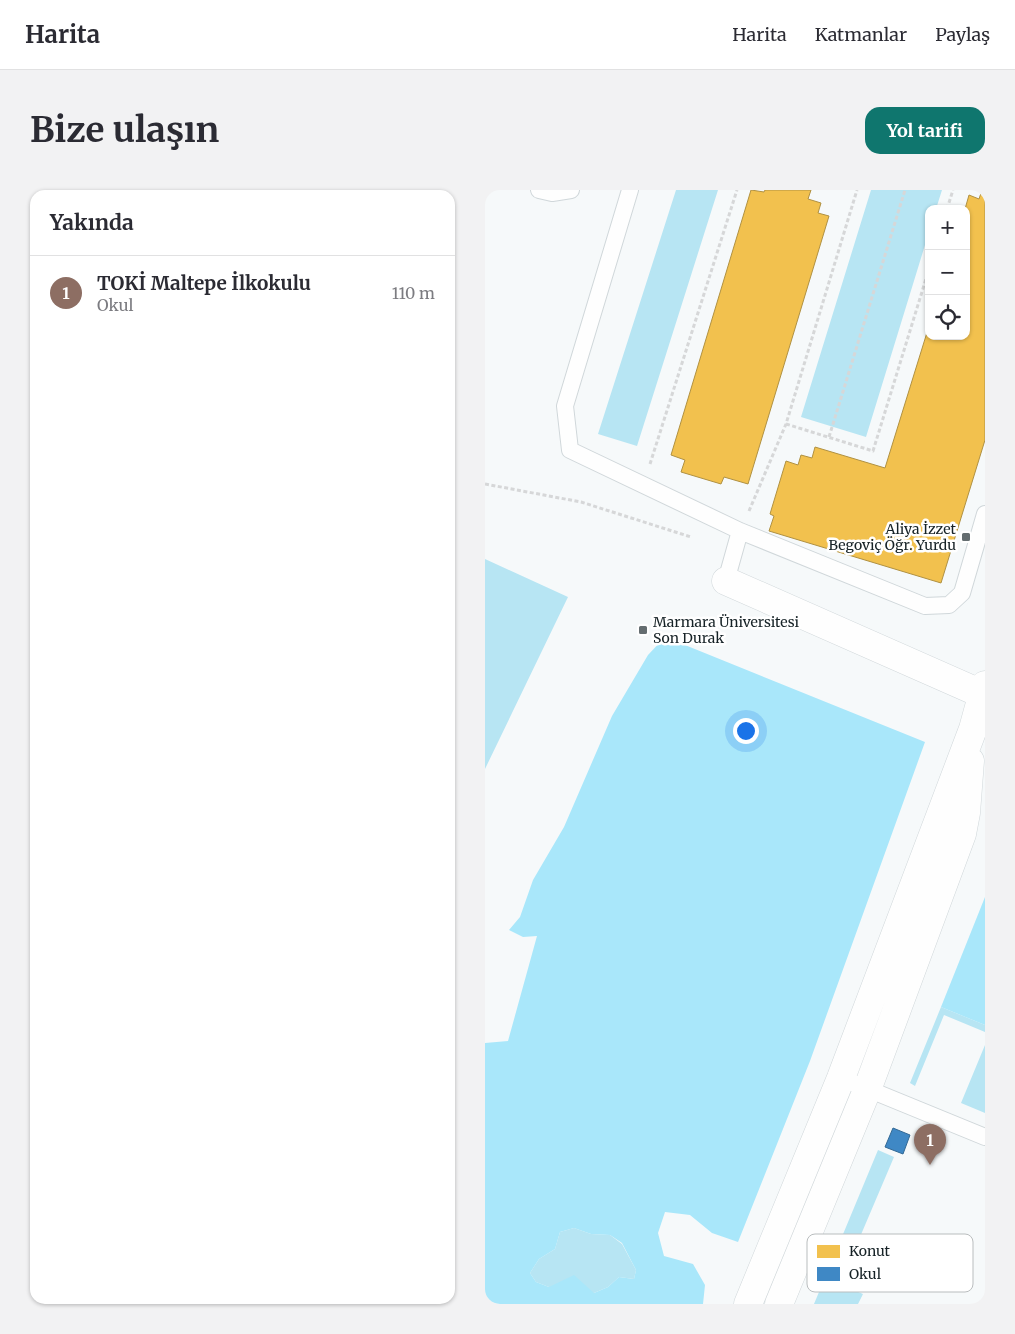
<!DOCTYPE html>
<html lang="tr">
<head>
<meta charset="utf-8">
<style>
	:root { --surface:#fff; --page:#f2f2f3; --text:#2b2b33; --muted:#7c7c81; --line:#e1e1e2; --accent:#0f766e }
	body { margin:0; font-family:Merriweather,serif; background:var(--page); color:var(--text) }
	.controls { position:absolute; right:15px; top:15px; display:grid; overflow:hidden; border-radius:10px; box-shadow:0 1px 4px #0004 }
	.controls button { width:45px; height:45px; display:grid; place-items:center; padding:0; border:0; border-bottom:1px solid var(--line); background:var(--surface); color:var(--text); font:25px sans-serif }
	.you { position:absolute; left:260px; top:540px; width:18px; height:18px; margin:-12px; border:4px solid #fff; border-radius:50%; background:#1a73e8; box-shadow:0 0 0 8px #1a73e833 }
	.badge { display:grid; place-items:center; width:32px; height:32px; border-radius:50%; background:var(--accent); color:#fff; font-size:16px; font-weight:700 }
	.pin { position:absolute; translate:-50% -41px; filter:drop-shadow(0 1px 2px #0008) }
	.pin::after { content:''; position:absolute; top:26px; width:18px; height:15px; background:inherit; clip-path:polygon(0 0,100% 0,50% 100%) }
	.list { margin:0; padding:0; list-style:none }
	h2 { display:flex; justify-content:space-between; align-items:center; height:65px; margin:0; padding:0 20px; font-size:21px }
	h2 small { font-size:16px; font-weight:400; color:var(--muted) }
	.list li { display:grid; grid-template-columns:32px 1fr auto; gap:15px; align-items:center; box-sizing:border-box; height:75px; padding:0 20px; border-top:1px solid var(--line) }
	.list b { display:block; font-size:19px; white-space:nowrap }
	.list p { margin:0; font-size:16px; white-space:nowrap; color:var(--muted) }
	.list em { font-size:16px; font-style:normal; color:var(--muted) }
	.icon { flex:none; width:28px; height:28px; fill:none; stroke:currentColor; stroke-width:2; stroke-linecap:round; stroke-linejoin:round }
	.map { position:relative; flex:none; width:500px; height:1114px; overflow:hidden; border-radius:15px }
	header { display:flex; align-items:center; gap:30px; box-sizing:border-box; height:70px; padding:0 25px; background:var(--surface); border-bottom:1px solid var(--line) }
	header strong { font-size:24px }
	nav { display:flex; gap:28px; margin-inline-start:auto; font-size:18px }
	.intro { display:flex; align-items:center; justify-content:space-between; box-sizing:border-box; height:120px; padding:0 30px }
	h1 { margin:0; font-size:35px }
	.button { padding:12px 22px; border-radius:15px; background:var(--accent); color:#fff; font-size:18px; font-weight:700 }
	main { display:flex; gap:30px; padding:0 30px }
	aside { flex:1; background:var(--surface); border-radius:15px; box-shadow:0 1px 4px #0004 }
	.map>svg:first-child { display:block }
	.green { fill:#b7e5f3 }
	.forest { fill:#a9e7fa; fill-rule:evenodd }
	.homes { fill:#f2c14e; stroke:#b09142 }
	.schools { fill:#3f88c5; stroke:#336995 }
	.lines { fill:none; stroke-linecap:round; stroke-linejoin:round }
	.service-casing { stroke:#d0d7da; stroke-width:18 }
	.minor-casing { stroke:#d0d7da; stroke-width:29 }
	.tertiary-casing { stroke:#d0d7da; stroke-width:29 }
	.path { stroke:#d6d7d8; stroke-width:3; stroke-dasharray:4 2.5; stroke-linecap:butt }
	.service { stroke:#fefefe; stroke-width:16 }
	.minor { stroke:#fefefe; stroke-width:28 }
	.tertiary { stroke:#fefefe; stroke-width:28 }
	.poi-dot { fill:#646d70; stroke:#fff; stroke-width:2 }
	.labels { text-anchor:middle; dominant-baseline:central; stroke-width:5; stroke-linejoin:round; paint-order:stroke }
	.poi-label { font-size:14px; fill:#162226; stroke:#fff; text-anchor:end }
	.key { fill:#fff; stroke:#b9bdbe; stroke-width:1 }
	.key-label { font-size:14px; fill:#162226 }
</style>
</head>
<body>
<header>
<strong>Harita</strong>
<nav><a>Harita</a><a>Katmanlar</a><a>Paylaş</a></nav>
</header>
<div class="intro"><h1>Bize ulaşın</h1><a class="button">Yol tarifi</a></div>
<main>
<aside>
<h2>Yakında<small></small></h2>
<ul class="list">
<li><span class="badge" style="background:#8d6e63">1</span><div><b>TOKİ Maltepe İlkokulu</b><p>Okul</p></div><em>110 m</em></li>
</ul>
</aside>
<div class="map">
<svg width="500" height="1114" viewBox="0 0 500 1114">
	<rect width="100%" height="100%" fill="#f6f9fa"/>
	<path class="green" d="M191 0H233L152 256 113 244Z
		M386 0H457L451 19H444V42L381 247 316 227Z
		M0 369 83 407 0 579Z
		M456 817 500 835V842L459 825 430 896 425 893Z
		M500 855V923L476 913Z
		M393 960 409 967 355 1094 378 1104 373 1114H329Z
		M89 1038 106 1044 125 1045 137 1054 151 1080 149 1089 134 1087 123 1097 109 1103 64 1097 51 1092 45 1083 54 1069 70 1059 75 1042Z"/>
	<path class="forest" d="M178 449 195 453 440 552 325 871 253 1052 227 1043 205 1025 180 1022 173 1043 179 1066 208 1074 220 1095 218 1114H0V853L23 851 52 746 38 747 24 740 35 727 48 690 79 637 127 526 163 465ZM89 1038 106 1044 125 1045 137 1053 151 1080 149 1089 134 1087 123 1097 109 1103 89 1085 64 1097 51 1092 45 1083 54 1069 70 1059 75 1042Z
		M500 707V835L456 817Z"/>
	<path class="homes" d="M266 0 279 2 280 0H326L323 9 336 13 333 23 344 26 263 294 239 287 236 294 196 282 200 270 186 265Z
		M497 0H500V250L456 393 284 341 289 326 285 324 301 271 313 275 316 265 327 268 330 257 400 278 444 136V146H481V19H480L484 5 494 9Z"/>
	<path class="schools" d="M408 938 425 945 418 964 400 957Z"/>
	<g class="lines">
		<defs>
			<path id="service" d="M54 0 67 3 86 0
				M145 0 80 216 85 260 255 341 440 416 464 415 477 403 500 324
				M241 391 255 341
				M356 888 500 947"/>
			<path id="minor" d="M241 391 497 504"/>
			<path id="tertiary" d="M263 1114 356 888 488 539 500 495
				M294 1114 382 900 477 644 481 623 485 571"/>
		</defs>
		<use href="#service" class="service-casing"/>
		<use href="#minor" class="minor-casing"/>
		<use href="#tertiary" class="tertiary-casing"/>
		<path class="path" d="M462 19 468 0
			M301 234 388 261 444 79
			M344 247 420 0
			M165 274 252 0
			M0 294 96 312 206 347
			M264 321 301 234 372 0"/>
		<use href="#service" class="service"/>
		<use href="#minor" class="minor"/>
		<use href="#tertiary" class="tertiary"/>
	</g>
	<g class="poi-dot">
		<rect x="476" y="342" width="10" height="10" rx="2.5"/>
		<rect x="153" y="435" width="10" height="10" rx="2.5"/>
	</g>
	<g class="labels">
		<g class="poi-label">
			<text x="471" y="339">Aliya İzzet<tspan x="471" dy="16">Begoviç Öğr. Yurdu</tspan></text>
			<text x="168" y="432" text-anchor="start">Marmara Üniversitesi<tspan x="168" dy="16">Son Durak</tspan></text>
		</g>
	</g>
	<rect x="322" y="1044" width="166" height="58" rx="8" class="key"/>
	<rect x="332" y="1055" width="23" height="13" fill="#f2c14e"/>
	<rect x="332" y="1077" width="23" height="14" fill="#3f88c5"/>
	<g class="key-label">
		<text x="364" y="1066">Konut</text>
		<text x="364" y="1089">Okul</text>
	</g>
</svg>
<div class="controls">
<button>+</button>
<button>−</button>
<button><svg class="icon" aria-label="locate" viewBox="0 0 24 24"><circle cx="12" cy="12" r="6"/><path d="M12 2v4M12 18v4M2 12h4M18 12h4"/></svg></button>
</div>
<div class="you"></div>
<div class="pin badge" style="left:445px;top:975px;background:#8d6e63">1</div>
</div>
</main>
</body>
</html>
